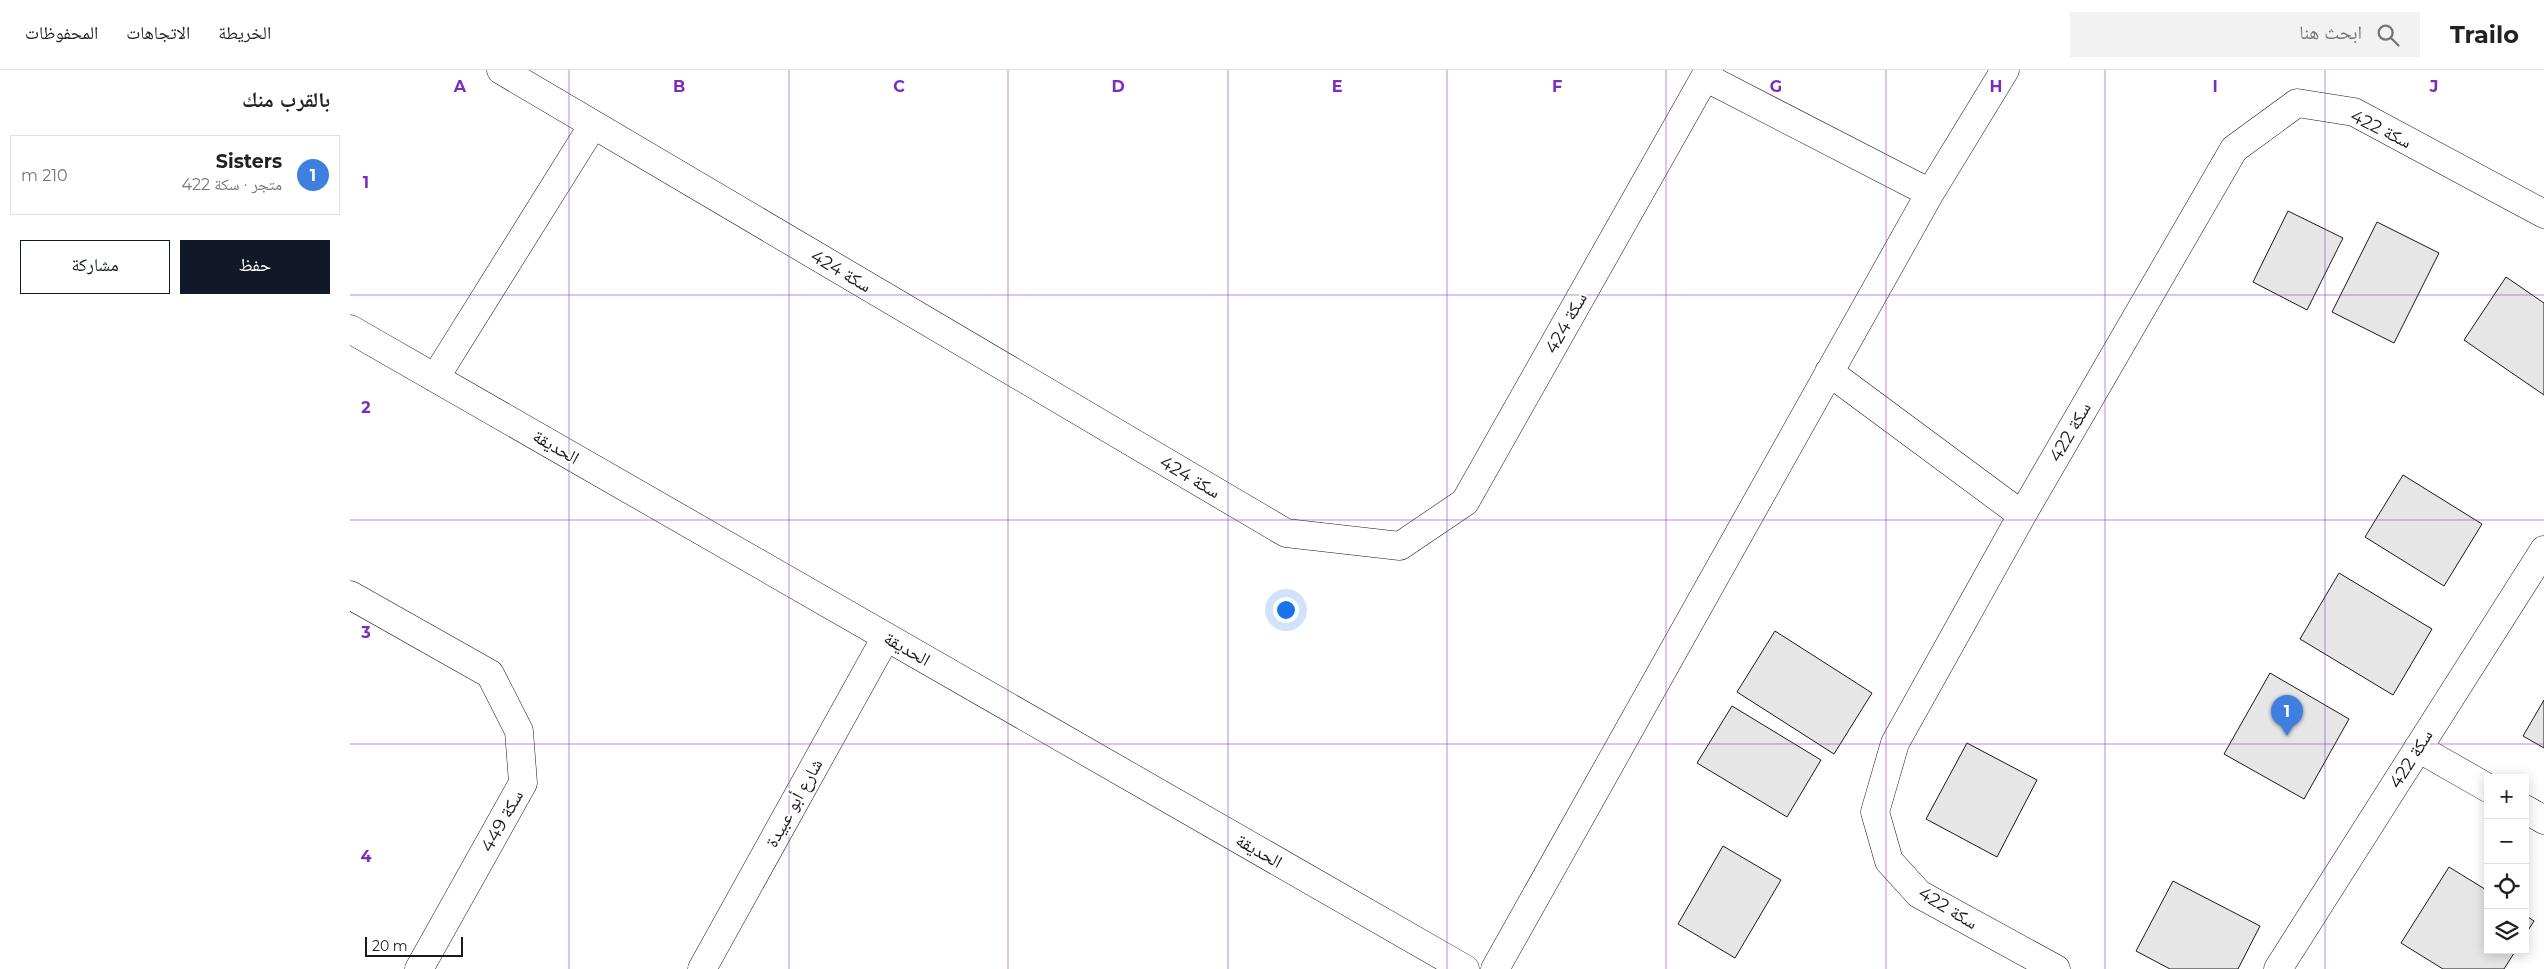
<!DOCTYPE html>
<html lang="ar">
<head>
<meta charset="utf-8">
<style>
	:root { --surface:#fff; --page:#f2f2f2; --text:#222; --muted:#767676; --line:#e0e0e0; --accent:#111827 }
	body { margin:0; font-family:Montserrat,"Noto Naskh Arabic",sans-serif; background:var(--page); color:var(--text); direction:rtl }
	.controls { position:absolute; right:15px; bottom:15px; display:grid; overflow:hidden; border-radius:0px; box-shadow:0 2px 12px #0003 }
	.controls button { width:45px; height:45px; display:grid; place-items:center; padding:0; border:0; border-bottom:1px solid var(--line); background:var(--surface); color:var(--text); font:25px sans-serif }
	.scale { position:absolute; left:15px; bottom:12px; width:98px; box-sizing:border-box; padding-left:5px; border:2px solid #1a1a1a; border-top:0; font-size:14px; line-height:18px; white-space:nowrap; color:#1a1a1a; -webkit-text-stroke:4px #fff; paint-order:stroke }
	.you { position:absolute; left:935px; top:539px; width:18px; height:18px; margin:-12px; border:4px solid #fff; border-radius:50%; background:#1a73e8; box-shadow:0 0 0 8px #1a73e833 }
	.badge { display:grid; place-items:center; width:32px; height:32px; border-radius:50%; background:var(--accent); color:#fff; font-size:16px; font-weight:700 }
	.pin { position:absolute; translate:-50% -41px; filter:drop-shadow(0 1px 2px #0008) }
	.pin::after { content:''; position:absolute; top:26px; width:18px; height:15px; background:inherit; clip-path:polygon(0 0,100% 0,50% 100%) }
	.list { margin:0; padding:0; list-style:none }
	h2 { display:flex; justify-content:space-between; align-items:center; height:65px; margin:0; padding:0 20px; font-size:21px }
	h2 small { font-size:16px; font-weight:400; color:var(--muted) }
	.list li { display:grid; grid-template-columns:32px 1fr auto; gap:15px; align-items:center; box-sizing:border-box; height:80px; margin:0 10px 10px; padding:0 10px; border:1px solid var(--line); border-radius:0px }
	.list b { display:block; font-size:19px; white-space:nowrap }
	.list p { margin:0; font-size:16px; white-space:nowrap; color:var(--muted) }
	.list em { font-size:16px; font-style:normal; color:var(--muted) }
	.actions { display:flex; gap:10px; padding:15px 20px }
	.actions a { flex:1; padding:11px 0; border:1px solid var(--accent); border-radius:0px; text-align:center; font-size:18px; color:var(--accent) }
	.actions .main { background:var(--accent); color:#fff }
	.icon { flex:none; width:28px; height:28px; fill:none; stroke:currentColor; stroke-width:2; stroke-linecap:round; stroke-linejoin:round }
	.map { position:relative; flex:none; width:2194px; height:899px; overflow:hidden; direction:ltr }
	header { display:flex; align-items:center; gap:30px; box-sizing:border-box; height:70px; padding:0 25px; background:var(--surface); border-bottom:1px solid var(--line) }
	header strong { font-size:24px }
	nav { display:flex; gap:28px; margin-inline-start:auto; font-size:18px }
	.search { width:350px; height:45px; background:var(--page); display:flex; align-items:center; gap:12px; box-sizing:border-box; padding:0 18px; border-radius:0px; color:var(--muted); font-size:19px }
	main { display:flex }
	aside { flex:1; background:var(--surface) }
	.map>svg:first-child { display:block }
	.building { fill:#e6e6e6; stroke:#1a1a1a }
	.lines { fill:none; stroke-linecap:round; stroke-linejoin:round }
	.minor-casing { stroke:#1a1a1a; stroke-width:29 }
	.minor { stroke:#fff; stroke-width:28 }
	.grid { fill:none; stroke:#7b2cbf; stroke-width:1; stroke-opacity:0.55 }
	.labels { text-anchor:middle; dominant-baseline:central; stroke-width:4; stroke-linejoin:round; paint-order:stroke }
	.street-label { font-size:18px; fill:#1a1a1a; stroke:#fff }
	.grid-label { font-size:16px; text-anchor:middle; font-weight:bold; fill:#7b2cbf; stroke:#fff; stroke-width:4; stroke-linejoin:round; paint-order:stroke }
</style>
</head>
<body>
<header>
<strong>Trailo</strong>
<div class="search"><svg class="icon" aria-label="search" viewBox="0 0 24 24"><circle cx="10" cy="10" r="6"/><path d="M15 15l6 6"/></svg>ابحث هنا</div>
<nav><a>الخريطة</a><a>الاتجاهات</a><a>المحفوظات</a></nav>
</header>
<main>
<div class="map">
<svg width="2194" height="899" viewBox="0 0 2194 899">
	<rect width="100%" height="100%" fill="#fff"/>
	<path class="building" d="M1938 141 1993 168 1957 240 1903 212Z
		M2027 152 2089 183 2044 273 1982 242Z
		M2156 207 2194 233V325L2114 270Z
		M2053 405 2132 454 2094 516 2015 467Z
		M1989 503 2082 559 2043 625 1950 569Z
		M1425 561 1522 623 1484 684 1387 622Z
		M1920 603 1999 649 1954 729 1874 684Z
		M2194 630V678L2173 666Z
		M1382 636 1471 690 1437 747 1347 693Z
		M1617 673 1687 710 1647 787 1576 749Z
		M1373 776 1431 810 1385 888 1328 854Z
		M2099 797 2138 821V880H2166L2154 899H2093L2051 873Z
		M1823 811 1910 856 1888 899H1820L1786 881Z
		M2175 845 2184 851 2175 865Z"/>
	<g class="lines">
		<defs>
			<path id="minor" d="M151 0 936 463 1050 476 1115 432 1359 0
				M1355 7 1580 123
				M0 259 1115 899
				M1479 302 1672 445
				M85 308 243 55
				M0 525 140 604 169 661 173 713 69 899
				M2068 678 2138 718
				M2175 739 2194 750
				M352 899 536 567
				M1145 899 1580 123 1655 0
				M1706 899 1569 824 1539 791 1525 742 1545 673 1672 445 1884 79 1947 33 2004 42 2194 144
				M1928 899 2194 480"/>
		</defs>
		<use href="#minor" class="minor-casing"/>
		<use href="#minor" class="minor"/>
	</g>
	<path class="grid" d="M219 0V899M439 0V899M658 0V899M878 0V899M1097 0V899M1316 0V899M1536 0V899M1755 0V899M1975 0V899M0 225H2194M0 450H2194M0 674H2194"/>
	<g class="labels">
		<g class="street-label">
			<text transform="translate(2031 59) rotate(26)">سكة 422</text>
			<text transform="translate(491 201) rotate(30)">سكة 424</text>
			<text transform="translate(1216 253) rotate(-61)">سكة 424</text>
			<text transform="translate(1720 362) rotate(-60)">سكة 422</text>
			<text transform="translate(206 377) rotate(30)">الحديقة</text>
			<text transform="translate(840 407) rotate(30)">سكة 424</text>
			<text transform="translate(557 579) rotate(30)">الحديقة</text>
			<text transform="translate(2061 689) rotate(-58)">سكة 422</text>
			<text transform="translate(444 733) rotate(-61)">شارع أبو عبيدة</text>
			<text transform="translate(152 751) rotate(-61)">سكة 449</text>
			<text transform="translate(909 781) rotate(30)">الحديقة</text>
			<text transform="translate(1598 838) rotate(31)">سكة 422</text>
		</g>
	</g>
	<g class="grid-label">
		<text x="110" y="22">A</text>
		<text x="329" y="22">B</text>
		<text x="549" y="22">C</text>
		<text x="768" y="22">D</text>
		<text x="987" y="22">E</text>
		<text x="1207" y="22">F</text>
		<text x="1426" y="22">G</text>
		<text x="1646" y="22">H</text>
		<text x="1865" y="22">I</text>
		<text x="2084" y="22">J</text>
		<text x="16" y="118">1</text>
		<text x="16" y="343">2</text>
		<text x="16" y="568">3</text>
		<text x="16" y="792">4</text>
	</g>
</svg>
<div class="controls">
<button>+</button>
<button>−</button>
<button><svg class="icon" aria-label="locate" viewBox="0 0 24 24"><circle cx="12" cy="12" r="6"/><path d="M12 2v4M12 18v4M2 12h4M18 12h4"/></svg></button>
<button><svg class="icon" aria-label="layers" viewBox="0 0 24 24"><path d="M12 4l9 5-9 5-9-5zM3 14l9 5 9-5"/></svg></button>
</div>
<div class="scale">20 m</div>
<div class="you"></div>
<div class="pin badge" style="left:1937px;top:666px;background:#3f7fe0">1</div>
</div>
<aside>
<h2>بالقرب منك<small></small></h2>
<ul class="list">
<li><span class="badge" style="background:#3f7fe0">1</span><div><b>Sisters</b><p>متجر · سكة 422</p></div><em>210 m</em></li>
</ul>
<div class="actions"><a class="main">حفظ</a><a>مشاركة</a></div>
</aside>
</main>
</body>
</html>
